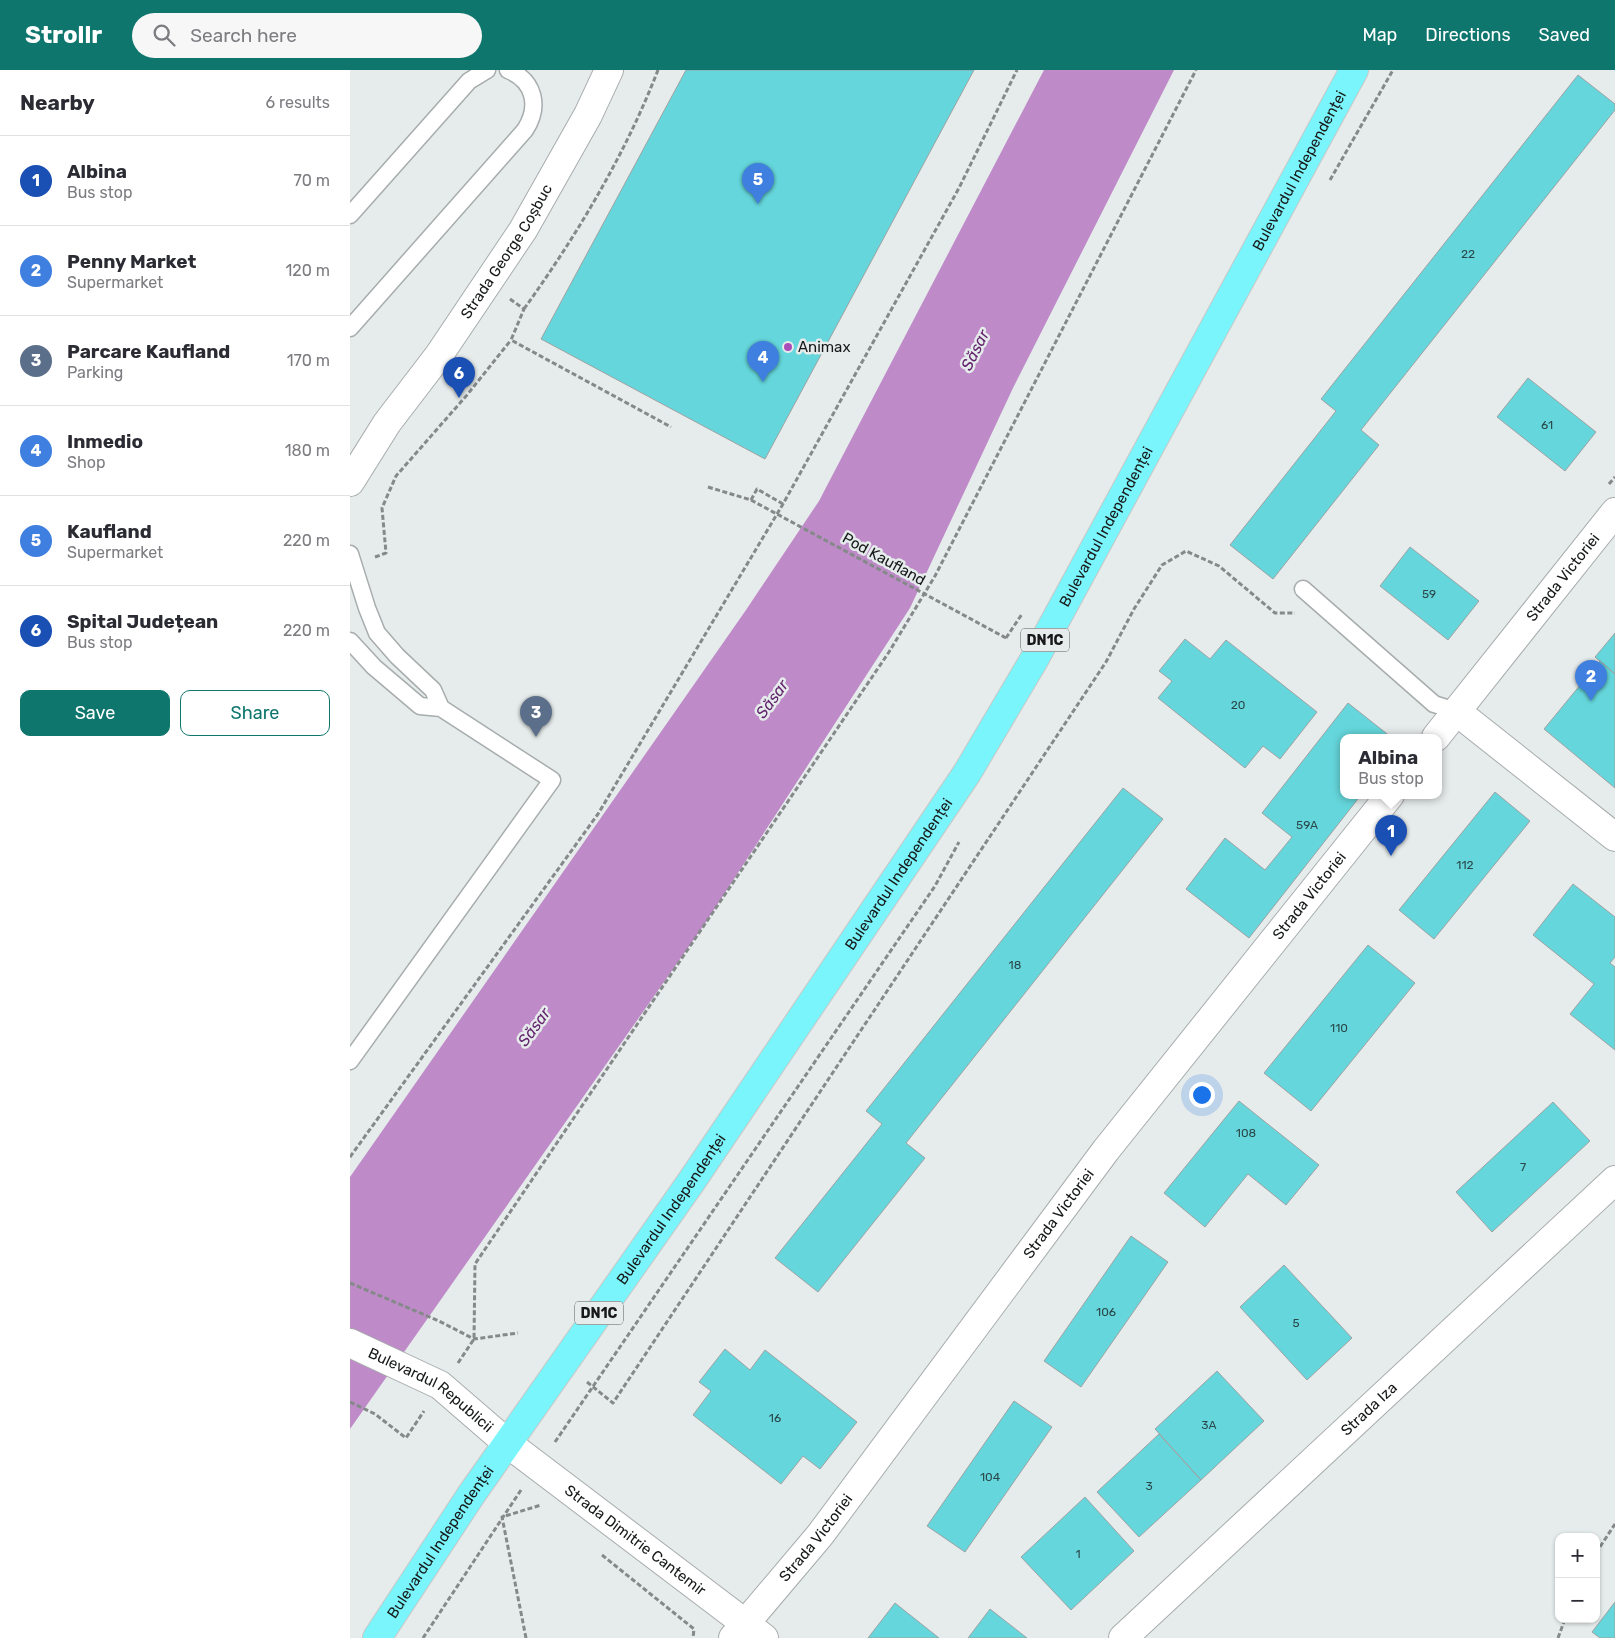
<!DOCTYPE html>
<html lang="en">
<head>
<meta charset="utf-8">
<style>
	:root { --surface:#fff; --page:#f7f7f7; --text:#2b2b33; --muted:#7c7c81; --line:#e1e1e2; --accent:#0f766e }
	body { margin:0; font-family:Rubik,sans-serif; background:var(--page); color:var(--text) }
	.controls { position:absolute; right:15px; bottom:15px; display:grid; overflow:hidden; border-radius:10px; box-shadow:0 1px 4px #0004 }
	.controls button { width:45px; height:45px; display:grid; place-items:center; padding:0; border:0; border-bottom:1px solid var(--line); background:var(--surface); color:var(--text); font:25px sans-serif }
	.you { position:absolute; left:851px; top:1024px; width:18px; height:18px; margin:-12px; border:4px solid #fff; border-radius:50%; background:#1a73e8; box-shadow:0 0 0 8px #1a73e833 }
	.badge { display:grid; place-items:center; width:32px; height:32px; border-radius:50%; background:var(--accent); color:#fff; font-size:16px; font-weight:700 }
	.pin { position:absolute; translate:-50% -41px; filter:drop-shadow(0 1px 2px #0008) }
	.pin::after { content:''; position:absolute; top:26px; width:18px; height:15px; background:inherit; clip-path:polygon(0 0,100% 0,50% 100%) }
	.popup { position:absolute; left:990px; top:664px; width:102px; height:65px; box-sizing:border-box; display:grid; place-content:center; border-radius:10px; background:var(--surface); filter:drop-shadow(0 1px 4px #0005); font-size:16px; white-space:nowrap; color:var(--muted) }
	.popup b { font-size:19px; color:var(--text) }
	.popup::after { content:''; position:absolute; left:50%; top:100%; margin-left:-10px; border:10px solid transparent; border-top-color:var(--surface) }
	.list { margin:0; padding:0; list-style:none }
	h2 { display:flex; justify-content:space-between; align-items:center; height:65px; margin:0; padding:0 20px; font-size:21px }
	h2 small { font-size:16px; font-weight:400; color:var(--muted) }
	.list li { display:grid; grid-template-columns:32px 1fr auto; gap:15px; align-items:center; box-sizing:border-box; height:90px; padding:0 20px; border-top:1px solid var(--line) }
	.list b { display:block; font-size:19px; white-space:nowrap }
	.list p { margin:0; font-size:16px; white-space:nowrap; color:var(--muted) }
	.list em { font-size:16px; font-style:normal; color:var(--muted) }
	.actions { display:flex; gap:10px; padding:15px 20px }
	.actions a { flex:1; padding:11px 0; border:1px solid var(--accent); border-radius:10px; text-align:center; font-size:18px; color:var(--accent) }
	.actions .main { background:var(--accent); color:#fff }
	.icon { flex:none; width:28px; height:28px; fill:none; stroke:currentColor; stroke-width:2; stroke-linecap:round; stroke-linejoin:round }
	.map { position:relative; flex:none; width:1265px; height:1568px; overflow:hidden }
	header { display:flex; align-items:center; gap:30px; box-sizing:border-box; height:70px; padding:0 25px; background:var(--accent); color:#fff }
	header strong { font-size:24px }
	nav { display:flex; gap:28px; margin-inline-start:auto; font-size:18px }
	.search { width:350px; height:45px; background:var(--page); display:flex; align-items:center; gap:12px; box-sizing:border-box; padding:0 18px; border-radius:28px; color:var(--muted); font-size:19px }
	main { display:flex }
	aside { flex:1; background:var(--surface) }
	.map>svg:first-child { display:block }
	.water { fill:#be8bc8 }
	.building { fill:#65d7dc; stroke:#9ea2a3 }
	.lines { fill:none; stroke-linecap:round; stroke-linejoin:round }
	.service-casing { stroke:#a7acac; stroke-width:19 }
	.minor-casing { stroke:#a7acac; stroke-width:30 }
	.tertiary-casing { stroke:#a7acac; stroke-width:30 }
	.primary-casing { stroke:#c7c8c8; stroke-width:30 }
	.path { stroke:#858989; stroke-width:3; stroke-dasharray:5 2.5; stroke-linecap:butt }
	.service { stroke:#fff; stroke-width:16 }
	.minor { stroke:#fff; stroke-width:28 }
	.tertiary { stroke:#fff; stroke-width:28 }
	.primary { stroke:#7af5fb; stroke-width:28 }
	.path-bridge { stroke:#858989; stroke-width:3; stroke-dasharray:5 2.5; stroke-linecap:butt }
	.poi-dot { fill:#a84eb9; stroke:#e6ebeb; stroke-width:2 }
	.labels { text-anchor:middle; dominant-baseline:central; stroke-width:5; stroke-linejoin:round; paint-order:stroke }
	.number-label { font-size:12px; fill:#2a484a }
	.shield { fill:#e6ebeb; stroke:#555858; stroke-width:1 }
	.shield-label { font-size:14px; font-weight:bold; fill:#171919 }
	.street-label { font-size:15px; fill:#171919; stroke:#e6ebeb }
	.poi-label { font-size:15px; fill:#171919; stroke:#e6ebeb; text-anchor:start }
	.water-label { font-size:16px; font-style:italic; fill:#63246e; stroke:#e6ebeb }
</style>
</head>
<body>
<header>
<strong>Strollr</strong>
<div class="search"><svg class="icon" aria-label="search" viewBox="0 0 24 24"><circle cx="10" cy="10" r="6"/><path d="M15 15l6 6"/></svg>Search here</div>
<nav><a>Map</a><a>Directions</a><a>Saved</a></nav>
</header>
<main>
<aside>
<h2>Nearby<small>6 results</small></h2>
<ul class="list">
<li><span class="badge" style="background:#1a4fb4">1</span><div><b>Albina</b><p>Bus stop</p></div><em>70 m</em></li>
<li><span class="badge" style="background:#3f7fe0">2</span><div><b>Penny Market</b><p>Supermarket</p></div><em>120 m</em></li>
<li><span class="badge" style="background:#5c6f8a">3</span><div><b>Parcare Kaufland</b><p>Parking</p></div><em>170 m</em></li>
<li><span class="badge" style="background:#3f7fe0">4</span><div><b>Inmedio</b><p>Shop</p></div><em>180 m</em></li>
<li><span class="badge" style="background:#3f7fe0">5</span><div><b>Kaufland</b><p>Supermarket</p></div><em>220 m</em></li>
<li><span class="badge" style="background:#1a4fb4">6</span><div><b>Spital Județean</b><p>Bus stop</p></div><em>220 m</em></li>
</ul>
<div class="actions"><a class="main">Save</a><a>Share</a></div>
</aside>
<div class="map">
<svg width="1265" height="1568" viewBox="0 0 1265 1568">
	<rect width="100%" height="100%" fill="#e6ebeb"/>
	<path class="water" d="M694 0H824L663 318 560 538 354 855 0 1359V1107L396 540 469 431Z"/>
	<path class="building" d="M336 0H624L415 389 191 269Z
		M1228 5 1265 34V40L1011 360 1029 375 923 509 880 475 986 341 971 329Z
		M1178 308 1246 362 1215 401 1147 347Z
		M1060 477 1129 531 1098 570 1030 516Z
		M1265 563V604L1245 587Z
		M835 569 860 589 876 570 967 642 930 689 913 676 895 698 808 628 822 611 809 601Z
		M1250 591 1265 604V718L1194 659Z
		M998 633 1041 667H994V725H1011L899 868 836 819 875 768 915 800 942 767 912 743Z
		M773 718 813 749 556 1073 575 1088 468 1222 425 1188 532 1054 516 1041Z
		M1145 722 1180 751 1084 869 1049 840Z
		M1223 814 1265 847V887L1260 893 1265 897V980L1220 944 1244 914 1183 865Z
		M1018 875 1065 913 961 1041 914 1003Z
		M889 1031 969 1095 936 1135 898 1104 855 1157 814 1123Z
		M1203 1032 1240 1071 1142 1162 1106 1122Z
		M781 1166 818 1192 731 1317 694 1291Z
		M934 1195 1002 1268 957 1310 890 1237Z
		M375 1279 400 1300 415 1280 507 1352 470 1399 453 1386 431 1414 343 1345 361 1321 349 1312Z
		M867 1301 914 1351 851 1410 805 1359Z
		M664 1331 702 1357 615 1482 577 1456Z
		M809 1364 851 1410 789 1467 747 1422Z
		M735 1427 784 1481 721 1540 671 1487Z
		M1265 1532V1568H1250L1242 1562Z
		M545 1533 589 1568H518Z
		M640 1539 677 1568H618Z"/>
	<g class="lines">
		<defs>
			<path id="service" d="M0 145 119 11 137 0
				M0 258 175 60C190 37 185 11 158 0
				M0 484 17 538 27 563 47 586 83 620 91 638
				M953 519 1084 634 1106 641
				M0 571 24 597 70 636 91 638 202 710 0 991"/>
			<g id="minor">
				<path d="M1106 641 1265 767"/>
				<path d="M396 1554 414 1568"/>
				<path id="s1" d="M773 1568 1265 1110"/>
			</g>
			<g id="tertiary">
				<path id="s2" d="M0 412 37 353 89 285 173 160 238 45 259 0"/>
				<path id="s3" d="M1086 667 1265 442"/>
				<path id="s4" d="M0 1273 90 1315 157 1373 396 1554"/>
				<path id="s5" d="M383 1568 470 1465 756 1080 1040 725"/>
			</g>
			<g id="primary">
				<path id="s6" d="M27 1568 121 1425 341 1112 617 703 685 588 1004 0"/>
			</g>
		</defs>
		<use href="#service" class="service-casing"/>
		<use href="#minor" class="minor-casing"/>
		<use href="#tertiary" class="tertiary-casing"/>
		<use href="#primary" class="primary-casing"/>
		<path class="path" d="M980 110 1043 0
			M160 229 174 239 161 270 321 357
			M174 239C227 165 275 85 308 0
			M1259 414 1265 407
			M358 417 401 430 407 419 433 434
			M25 487 36 483 32 438 46 406 117 325 161 270
			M656 568 672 544
			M0 1087 248 744 433 434 609 118 667 0
			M0 1213 89 1251 124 1269 168 1263
			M108 1293 124 1269 125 1194 539 582 585 506 846 0
			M237 1312 263 1333 756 592 784 539 812 495 836 481 869 496 925 543H945
			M0 1332 25 1344 56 1368 74 1341
			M205 1372 585 816 609 772
			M1246 1483 1265 1454
			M252 1485 344 1559 343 1568
			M73 1568 171 1420
			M176 1568 152 1447 191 1435
			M1208 1568 1215 1549"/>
		<use href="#service" class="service"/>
		<use href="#minor" class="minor"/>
		<use href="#tertiary" class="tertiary"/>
		<use href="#primary" class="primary"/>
		<path class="path-bridge" d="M401 430 656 568"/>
	</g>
	<circle class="poi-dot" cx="438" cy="277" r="5"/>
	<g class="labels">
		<g class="number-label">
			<text x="1118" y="184">22</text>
			<text x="1197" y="355">61</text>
			<text x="1079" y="524">59</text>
			<text x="888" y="635">20</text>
			<text x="957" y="755">59A</text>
			<text x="1115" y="795">112</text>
			<text x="665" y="895">18</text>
			<text x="989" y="958">110</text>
			<text x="896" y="1063">108</text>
			<text x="1173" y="1097">7</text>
			<text x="756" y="1242">106</text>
			<text x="946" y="1253">5</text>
			<text x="425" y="1348">16</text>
			<text x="859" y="1355">3A</text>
			<text x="640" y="1407">104</text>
			<text x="799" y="1416">3</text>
			<text x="728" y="1484">1</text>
		</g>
		<g class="shield">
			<rect x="671" y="558.5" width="48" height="23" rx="4"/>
			<rect x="225" y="1231.5" width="48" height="23" rx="4"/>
		</g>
		<g class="shield-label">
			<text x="695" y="570">DN1C</text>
			<text x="249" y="1243">DN1C</text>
		</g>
		<g class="street-label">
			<text stroke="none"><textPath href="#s6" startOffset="1735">Bulevardul Independenței</textPath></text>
			<text stroke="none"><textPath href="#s2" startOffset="279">Strada George Coșbuc</textPath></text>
			<text stroke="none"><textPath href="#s6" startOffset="1330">Bulevardul Independenței</textPath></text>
			<text transform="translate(534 489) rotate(29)">Pod Kaufland</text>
			<text stroke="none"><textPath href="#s3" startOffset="204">Strada Victoriei</textPath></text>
			<text stroke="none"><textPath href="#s6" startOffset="925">Bulevardul Independenței</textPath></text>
			<text stroke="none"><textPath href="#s5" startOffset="940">Strada Victoriei</textPath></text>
			<text stroke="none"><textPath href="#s6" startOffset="520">Bulevardul Independenței</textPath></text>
			<text stroke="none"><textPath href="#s5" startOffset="535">Strada Victoriei</textPath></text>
			<text stroke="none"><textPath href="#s4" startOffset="94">Bulevardul Republicii</textPath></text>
			<text stroke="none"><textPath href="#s1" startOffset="336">Strada Iza</textPath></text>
			<text stroke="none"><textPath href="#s5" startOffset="130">Strada Victoriei</textPath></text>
			<text stroke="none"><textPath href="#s4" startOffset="349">Strada Dimitrie Cantemir</textPath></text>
			<text stroke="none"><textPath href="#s6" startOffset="115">Bulevardul Independenței</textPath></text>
		</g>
		<g class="poi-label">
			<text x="448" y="277">Animax</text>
		</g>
		<g class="water-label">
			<text transform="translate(625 280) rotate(-63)">Săsar</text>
			<text transform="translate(422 629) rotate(-54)">Săsar</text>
			<text transform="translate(184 957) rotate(-54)">Săsar</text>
		</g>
	</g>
</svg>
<div class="controls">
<button>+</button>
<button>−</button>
</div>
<div class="you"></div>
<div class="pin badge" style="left:1041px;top:786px;background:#1a4fb4">1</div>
<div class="popup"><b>Albina</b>Bus stop</div>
<div class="pin badge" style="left:1241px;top:631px;background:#3f7fe0">2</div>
<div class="pin badge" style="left:186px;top:667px;background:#5c6f8a">3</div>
<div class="pin badge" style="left:413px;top:312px;background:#3f7fe0">4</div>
<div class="pin badge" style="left:408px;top:134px;background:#3f7fe0">5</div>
<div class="pin badge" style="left:109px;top:328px;background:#1a4fb4">6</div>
</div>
</main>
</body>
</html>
